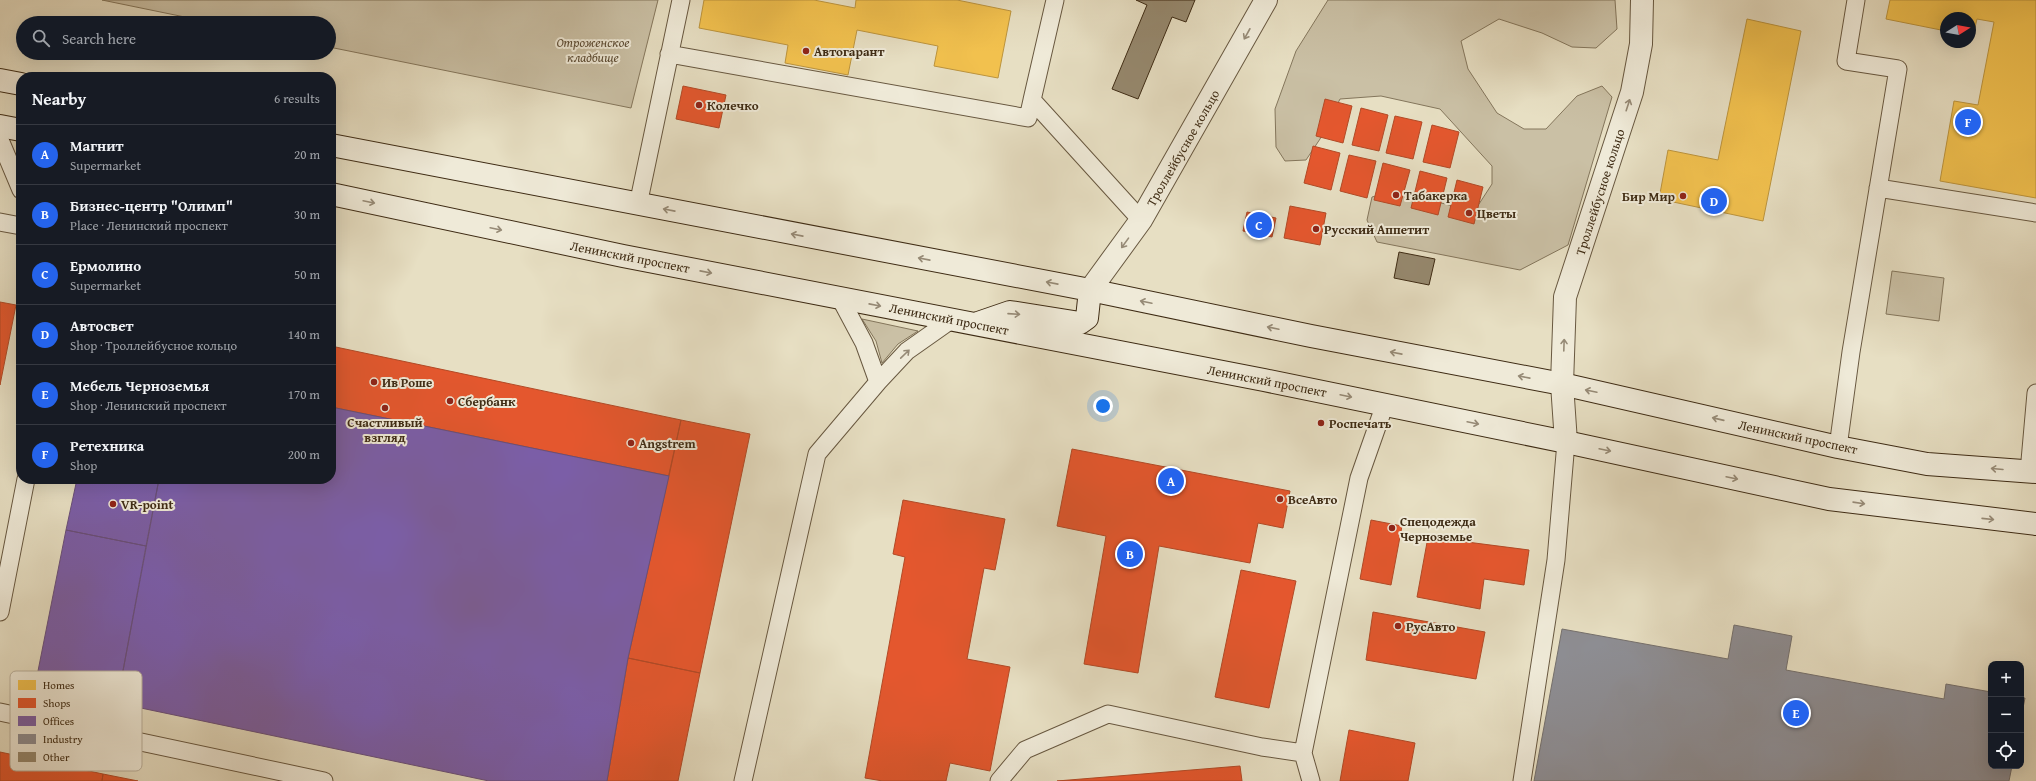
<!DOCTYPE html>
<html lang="en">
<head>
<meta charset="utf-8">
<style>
	:root { --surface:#171b24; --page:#242831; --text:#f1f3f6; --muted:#9ea1a6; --line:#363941; --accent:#2563eb }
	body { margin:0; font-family:"Gentium Book Plus",serif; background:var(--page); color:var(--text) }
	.controls { position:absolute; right:12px; bottom:12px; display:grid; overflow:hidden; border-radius:8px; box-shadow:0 4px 16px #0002 }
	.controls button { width:36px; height:36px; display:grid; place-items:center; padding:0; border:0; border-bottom:1px solid var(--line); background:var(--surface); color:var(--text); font:20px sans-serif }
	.compass { position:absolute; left:1940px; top:12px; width:36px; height:36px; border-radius:50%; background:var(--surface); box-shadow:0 4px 16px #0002; rotate:79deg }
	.you { position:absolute; left:1103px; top:406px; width:14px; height:14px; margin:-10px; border:3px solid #fff; border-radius:50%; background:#1a73e8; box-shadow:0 0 0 6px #1a73e833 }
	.badge { display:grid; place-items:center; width:26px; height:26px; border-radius:50%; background:var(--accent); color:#fff; font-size:13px; font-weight:700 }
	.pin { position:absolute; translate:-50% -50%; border:2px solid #fff; box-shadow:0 1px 4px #0006 }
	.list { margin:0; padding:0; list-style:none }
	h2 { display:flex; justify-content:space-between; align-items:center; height:52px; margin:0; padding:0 16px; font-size:17px }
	h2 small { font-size:13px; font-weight:400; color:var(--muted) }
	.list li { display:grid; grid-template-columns:26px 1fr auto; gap:12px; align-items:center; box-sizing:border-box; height:60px; padding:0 16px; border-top:1px solid var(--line) }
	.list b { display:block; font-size:15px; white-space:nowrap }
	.list p { margin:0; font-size:13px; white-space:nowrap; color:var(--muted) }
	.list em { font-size:13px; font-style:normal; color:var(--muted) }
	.icon { flex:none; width:22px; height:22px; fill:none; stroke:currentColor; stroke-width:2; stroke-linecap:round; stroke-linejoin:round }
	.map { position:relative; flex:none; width:2036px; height:781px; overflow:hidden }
	.search { position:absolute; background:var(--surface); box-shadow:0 4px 16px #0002; left:16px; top:16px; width:320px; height:44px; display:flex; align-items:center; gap:10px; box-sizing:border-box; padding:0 14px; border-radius:22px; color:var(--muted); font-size:15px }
	.panel { position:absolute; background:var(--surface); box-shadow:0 4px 16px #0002; left:16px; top:72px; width:320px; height:412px; border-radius:16px }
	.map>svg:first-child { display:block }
	.green { fill:#cac0a5; stroke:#84765c }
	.homes { fill:#f2c14e; stroke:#bc943d }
	.shops { fill:#e4572e; stroke:#b24a26 }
	.offices { fill:#7b5ea7; stroke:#694f7b }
	.industry { fill:#8d8d92; stroke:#75706c }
	.building { fill:#96896f; stroke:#3e2b14 }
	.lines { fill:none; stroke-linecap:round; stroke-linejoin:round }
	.service-casing { stroke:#685840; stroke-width:19 }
	.minor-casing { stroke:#685840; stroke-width:24 }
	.secondary-casing { stroke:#3e2b14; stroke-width:24 }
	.service { stroke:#efead8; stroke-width:17 }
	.minor { stroke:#efead8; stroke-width:22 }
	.secondary { stroke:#efead8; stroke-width:22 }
	.oneway { stroke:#968a76 }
	.poi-dot { fill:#8f2418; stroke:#efead8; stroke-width:1.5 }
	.labels { text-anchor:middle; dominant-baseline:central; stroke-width:4; stroke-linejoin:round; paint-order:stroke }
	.park-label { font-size:13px; font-style:italic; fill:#5a4931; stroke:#efead8 }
	.poi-label { font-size:13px; font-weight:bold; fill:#3e2b14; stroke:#efead8; text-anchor:start }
	.street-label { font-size:13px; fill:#3e2b14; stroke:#efead8 }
	.key { fill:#efead8; stroke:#bab19d; stroke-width:1 }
	.key-label { font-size:11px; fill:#3e2b14 }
</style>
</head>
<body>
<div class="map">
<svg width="2036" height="781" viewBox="0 0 2036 781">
	<rect width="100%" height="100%" fill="#e7dfc3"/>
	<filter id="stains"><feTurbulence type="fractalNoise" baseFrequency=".005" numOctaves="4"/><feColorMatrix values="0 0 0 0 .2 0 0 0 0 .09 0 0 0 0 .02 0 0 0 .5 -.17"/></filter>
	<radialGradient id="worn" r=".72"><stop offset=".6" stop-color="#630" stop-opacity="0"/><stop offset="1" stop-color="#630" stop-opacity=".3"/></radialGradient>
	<path class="green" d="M102 0H658L631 108 329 47V23H214Z
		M1328 0H1615L1617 29 1596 48 1572 47 1542 33 1499 19 1461 41 1468 69 1497 113 1524 129H1546L1577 96 1602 86 1612 97 1568 245 1520 270 1377 242 1367 220 1372 197 1394 191 1457 207 1479 204 1492 184V166L1440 109 1381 96 1340 99 1320 139 1306 160 1285 161 1276 147 1275 109 1296 51Z
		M1892 271 1944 278 1939 321 1886 314Z
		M862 319 918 331 898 344 882 363 876 341Z"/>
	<path class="homes" d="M704 0H814L855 8 856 0H957L1011 11 998 78 934 66 938 46 857 30 848 75 785 63 788 45 699 28Z
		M1890 0H2036V198L1940 181 1954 101 1978 105 1994 22 1977 19 1973 36 1970 35V18H1946V31L1886 19Z
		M1747 19 1801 31 1763 221 1659 199 1668 150 1718 160Z"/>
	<path class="shops" d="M683 86 726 95 719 128 676 119Z
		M1325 99 1352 106 1343 143 1316 136Z
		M1361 108 1388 115 1379 151 1352 145Z
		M1395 116 1422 122 1413 159 1386 153Z
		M1432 125 1459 132 1450 168 1423 162Z
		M1313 146 1340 153 1331 190 1304 183Z
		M1349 155 1376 161 1367 198 1340 191Z
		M1383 163 1410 170 1400 206 1374 200Z
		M1420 171 1447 178 1438 215 1411 208Z
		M1457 180 1483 187 1474 224 1448 217Z
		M1290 206 1326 213 1320 245 1284 238Z
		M1247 212 1276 218 1272 237 1243 231Z
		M0 302 16 305 0 385Z
		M331 346 681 420 669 476 331 407Z
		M681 420 750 434 700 673 628 658Z
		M1072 449 1290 491 1283 528 1258 523 1250 563 1159 546 1138 673 1084 664 1106 536 1057 526Z
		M903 500 1005 519 995 570 984 568 967 659 1010 667 990 771 950 763 946 781H883L865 778 905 557 893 554Z
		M1371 520 1402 526 1391 585 1360 579Z
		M1428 537 1529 550 1524 585 1484 579 1480 609 1417 597Z
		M1241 570 1296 581 1269 708 1215 697Z
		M1373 612 1485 632 1476 679 1366 660Z
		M628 658 700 673 678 781H607Z
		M1349 730 1415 743 1408 781H1340Z
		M0 752 103 774 102 781H0Z
		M1240 766 1242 781H1057Z
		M103 774 138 781H102Z"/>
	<path class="offices" d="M331 407 669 476 628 658 607 781H489L117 703 159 479H331Z
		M77 479H159L146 546 66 530Z
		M66 530 146 546 117 703 35 686Z"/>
	<path class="industry" d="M1734 625 1792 636 1786 670 1944 699 1946 684 1991 692V766H2012L2009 781H1534L1562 629 1728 659Z
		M2021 698H2025L2021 718Z"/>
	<path class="building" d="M1136 0H1195L1186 22 1172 17 1138 99 1112 89 1147 5Z
		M1399 252 1435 259 1429 285 1394 278Z"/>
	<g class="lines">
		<defs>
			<path id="service" d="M1055 0 1032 100 1141 220
				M669 54 1028 118 1032 100
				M0 140 21 190
				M1878 188 2036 213
				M638 205 681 0
				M0 222 21 226
				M840 298 864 343 878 382
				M1838 447 1851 352 1898 69 1846 61 1856 0
				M2029 472 2036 393
				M0 612 26 479
				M0 712 324 781
				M743 781 817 454 878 382 907 351 951 320
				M999 781 1025 750 1108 714 1262 747 1303 753
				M1311 781 1303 753 1359 478 1385 404
				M1522 781 1556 560 1566 442"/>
			<path id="minor" d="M1090 290 1141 220 1266 0
				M1566 442 1562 384 1565 297 1632 92 1641 44 1642 0"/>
			<path id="secondary" d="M0 80 21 84
				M0 126 21 130
				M331 145 1090 290 1311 336 1562 384 1838 447 1927 464 2036 472
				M331 194 623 256 1264 380 1566 442 1829 499 2036 524
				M978 323 1010 312 1080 323 1087 318 1090 290"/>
		</defs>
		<use href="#service" class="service-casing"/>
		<use href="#minor" class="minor-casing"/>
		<use href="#secondary" class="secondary-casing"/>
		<use href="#service" class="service"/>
		<use href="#minor" class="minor"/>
		<use href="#secondary" class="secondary"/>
	</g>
	<defs><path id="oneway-shaft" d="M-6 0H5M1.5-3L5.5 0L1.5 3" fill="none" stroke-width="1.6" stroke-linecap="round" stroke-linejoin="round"/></defs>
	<g class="oneway">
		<use href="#oneway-shaft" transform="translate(1247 34) rotate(119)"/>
		<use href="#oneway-shaft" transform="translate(1628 105) rotate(-72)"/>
		<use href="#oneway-shaft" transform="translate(369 202) rotate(12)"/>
		<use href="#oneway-shaft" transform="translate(669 210) rotate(-169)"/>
		<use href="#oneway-shaft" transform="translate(496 229) rotate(12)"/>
		<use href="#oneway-shaft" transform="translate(797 235) rotate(-169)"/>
		<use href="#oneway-shaft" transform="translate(1125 243) rotate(126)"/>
		<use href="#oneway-shaft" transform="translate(924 259) rotate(-169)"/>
		<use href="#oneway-shaft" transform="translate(706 272) rotate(11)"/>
		<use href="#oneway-shaft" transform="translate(1052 283) rotate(-169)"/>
		<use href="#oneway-shaft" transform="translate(1146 302) rotate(-168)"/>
		<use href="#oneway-shaft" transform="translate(875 305) rotate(11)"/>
		<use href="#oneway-shaft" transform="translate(1014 314) rotate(4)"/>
		<use href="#oneway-shaft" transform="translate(1273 328) rotate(-168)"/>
		<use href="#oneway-shaft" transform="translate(1564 345) rotate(-88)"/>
		<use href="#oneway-shaft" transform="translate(1396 353) rotate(-169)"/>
		<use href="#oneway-shaft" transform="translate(905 354) rotate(-44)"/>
		<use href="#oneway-shaft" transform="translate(1524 377) rotate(-169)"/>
		<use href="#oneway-shaft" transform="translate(1591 391) rotate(-168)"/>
		<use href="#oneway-shaft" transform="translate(1346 396) rotate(12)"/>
		<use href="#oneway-shaft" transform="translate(1718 419) rotate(-167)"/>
		<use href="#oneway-shaft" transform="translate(1473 423) rotate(12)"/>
		<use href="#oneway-shaft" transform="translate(1605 450) rotate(12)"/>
		<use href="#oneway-shaft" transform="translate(1997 469) rotate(-175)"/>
		<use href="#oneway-shaft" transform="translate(1732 478) rotate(12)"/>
		<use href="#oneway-shaft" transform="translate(1859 503) rotate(8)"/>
		<use href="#oneway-shaft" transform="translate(1988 519) rotate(6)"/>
	</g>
	<g class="poi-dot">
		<circle cx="806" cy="51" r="4"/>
		<circle cx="699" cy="105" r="4"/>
		<circle cx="1396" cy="195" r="4"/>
		<circle cx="1683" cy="196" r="4"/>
		<circle cx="1469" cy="213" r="4"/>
		<circle cx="1316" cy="229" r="4"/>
		<circle cx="374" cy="382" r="4"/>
		<circle cx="450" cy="401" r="4"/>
		<circle cx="385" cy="408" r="4"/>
		<circle cx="1321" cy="423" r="4"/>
		<circle cx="631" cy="443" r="4"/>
		<circle cx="1280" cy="499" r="4"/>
		<circle cx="113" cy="504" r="4"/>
		<circle cx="1392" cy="528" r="4"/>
		<circle cx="1398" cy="626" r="4"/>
	</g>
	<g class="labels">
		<g class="park-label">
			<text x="593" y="42">Отроженское<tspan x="593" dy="15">кладбище</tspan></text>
		</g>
		<g class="poi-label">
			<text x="814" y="51">Автогарант</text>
			<text x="707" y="105">Колечко</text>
			<text x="1404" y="195">Табакерка</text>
			<text x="1675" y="196" text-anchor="end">Бир Мир</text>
			<text x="1477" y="213">Цветы</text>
			<text x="1324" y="229">Русский Аппетит</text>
			<text x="382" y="382">Ив Роше</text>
			<text x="458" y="401">Сбербанк</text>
			<text x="385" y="422" text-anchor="middle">Счастливый<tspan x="385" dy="15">взгляд</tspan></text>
			<text x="1329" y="423">Роспечать</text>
			<text x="639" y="443">Angstrem</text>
			<text x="1288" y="499">ВсеАвто</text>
			<text x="121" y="504">VR-point</text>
			<text x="1400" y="521">Спецодежда<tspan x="1400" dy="15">Черноземье</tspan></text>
			<text x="1406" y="626">РусАвто</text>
		</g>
		<g class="street-label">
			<text transform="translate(1183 148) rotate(-60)">Троллейбусное кольцо</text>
			<text transform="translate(1600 192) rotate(-72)">Троллейбусное кольцо</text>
			<text transform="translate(630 257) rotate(11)">Ленинский проспект</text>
			<text transform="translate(949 319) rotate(11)">Ленинский проспект</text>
			<text transform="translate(1267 381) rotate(11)">Ленинский проспект</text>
			<text transform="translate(1798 437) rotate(12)">Ленинский проспект</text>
		</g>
	</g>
	<rect x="10" y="671" width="132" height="100" rx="6" class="key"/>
	<rect x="18" y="680" width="18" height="10" fill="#f2c14e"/>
	<rect x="18" y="698" width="18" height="10" fill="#e4572e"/>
	<rect x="18" y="716" width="18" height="10" fill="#7b5ea7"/>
	<rect x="18" y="734" width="18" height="10" fill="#8d8d92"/>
	<rect x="18" y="752" width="18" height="10" fill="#96896f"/>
	<g class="key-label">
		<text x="43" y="689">Homes</text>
		<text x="43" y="707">Shops</text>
		<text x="43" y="725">Offices</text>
		<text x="43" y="743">Industry</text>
		<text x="43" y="761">Other</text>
	</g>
	<rect width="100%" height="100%" filter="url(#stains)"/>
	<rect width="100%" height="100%" fill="url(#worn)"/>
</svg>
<div class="controls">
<button>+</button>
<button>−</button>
<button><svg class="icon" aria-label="locate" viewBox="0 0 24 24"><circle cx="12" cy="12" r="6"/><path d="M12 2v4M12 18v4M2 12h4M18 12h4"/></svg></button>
</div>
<svg class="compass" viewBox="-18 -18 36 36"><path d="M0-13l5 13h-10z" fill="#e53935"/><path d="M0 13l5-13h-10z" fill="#9ea1a6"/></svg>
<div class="you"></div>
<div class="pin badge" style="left:1171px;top:481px">A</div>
<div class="pin badge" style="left:1130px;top:554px">B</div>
<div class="pin badge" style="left:1259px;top:225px">C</div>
<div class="pin badge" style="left:1714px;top:201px">D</div>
<div class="pin badge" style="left:1796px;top:713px">E</div>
<div class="pin badge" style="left:1968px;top:122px">F</div>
<div class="search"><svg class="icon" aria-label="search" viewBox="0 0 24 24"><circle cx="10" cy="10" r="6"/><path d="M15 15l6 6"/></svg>Search here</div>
<section class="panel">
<h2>Nearby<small>6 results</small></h2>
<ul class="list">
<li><span class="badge">A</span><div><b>Магнит</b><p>Supermarket</p></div><em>20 m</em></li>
<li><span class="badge">B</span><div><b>Бизнес-центр &quot;Олимп&quot;</b><p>Place · Ленинский проспект</p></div><em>30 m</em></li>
<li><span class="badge">C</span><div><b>Ермолино</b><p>Supermarket</p></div><em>50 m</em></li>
<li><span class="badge">D</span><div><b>Автосвет</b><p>Shop · Троллейбусное кольцо</p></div><em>140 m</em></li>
<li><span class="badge">E</span><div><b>Мебель Черноземья</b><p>Shop · Ленинский проспект</p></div><em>170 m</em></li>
<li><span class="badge">F</span><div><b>Ретехника</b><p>Shop</p></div><em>200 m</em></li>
</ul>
</section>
</div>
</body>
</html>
